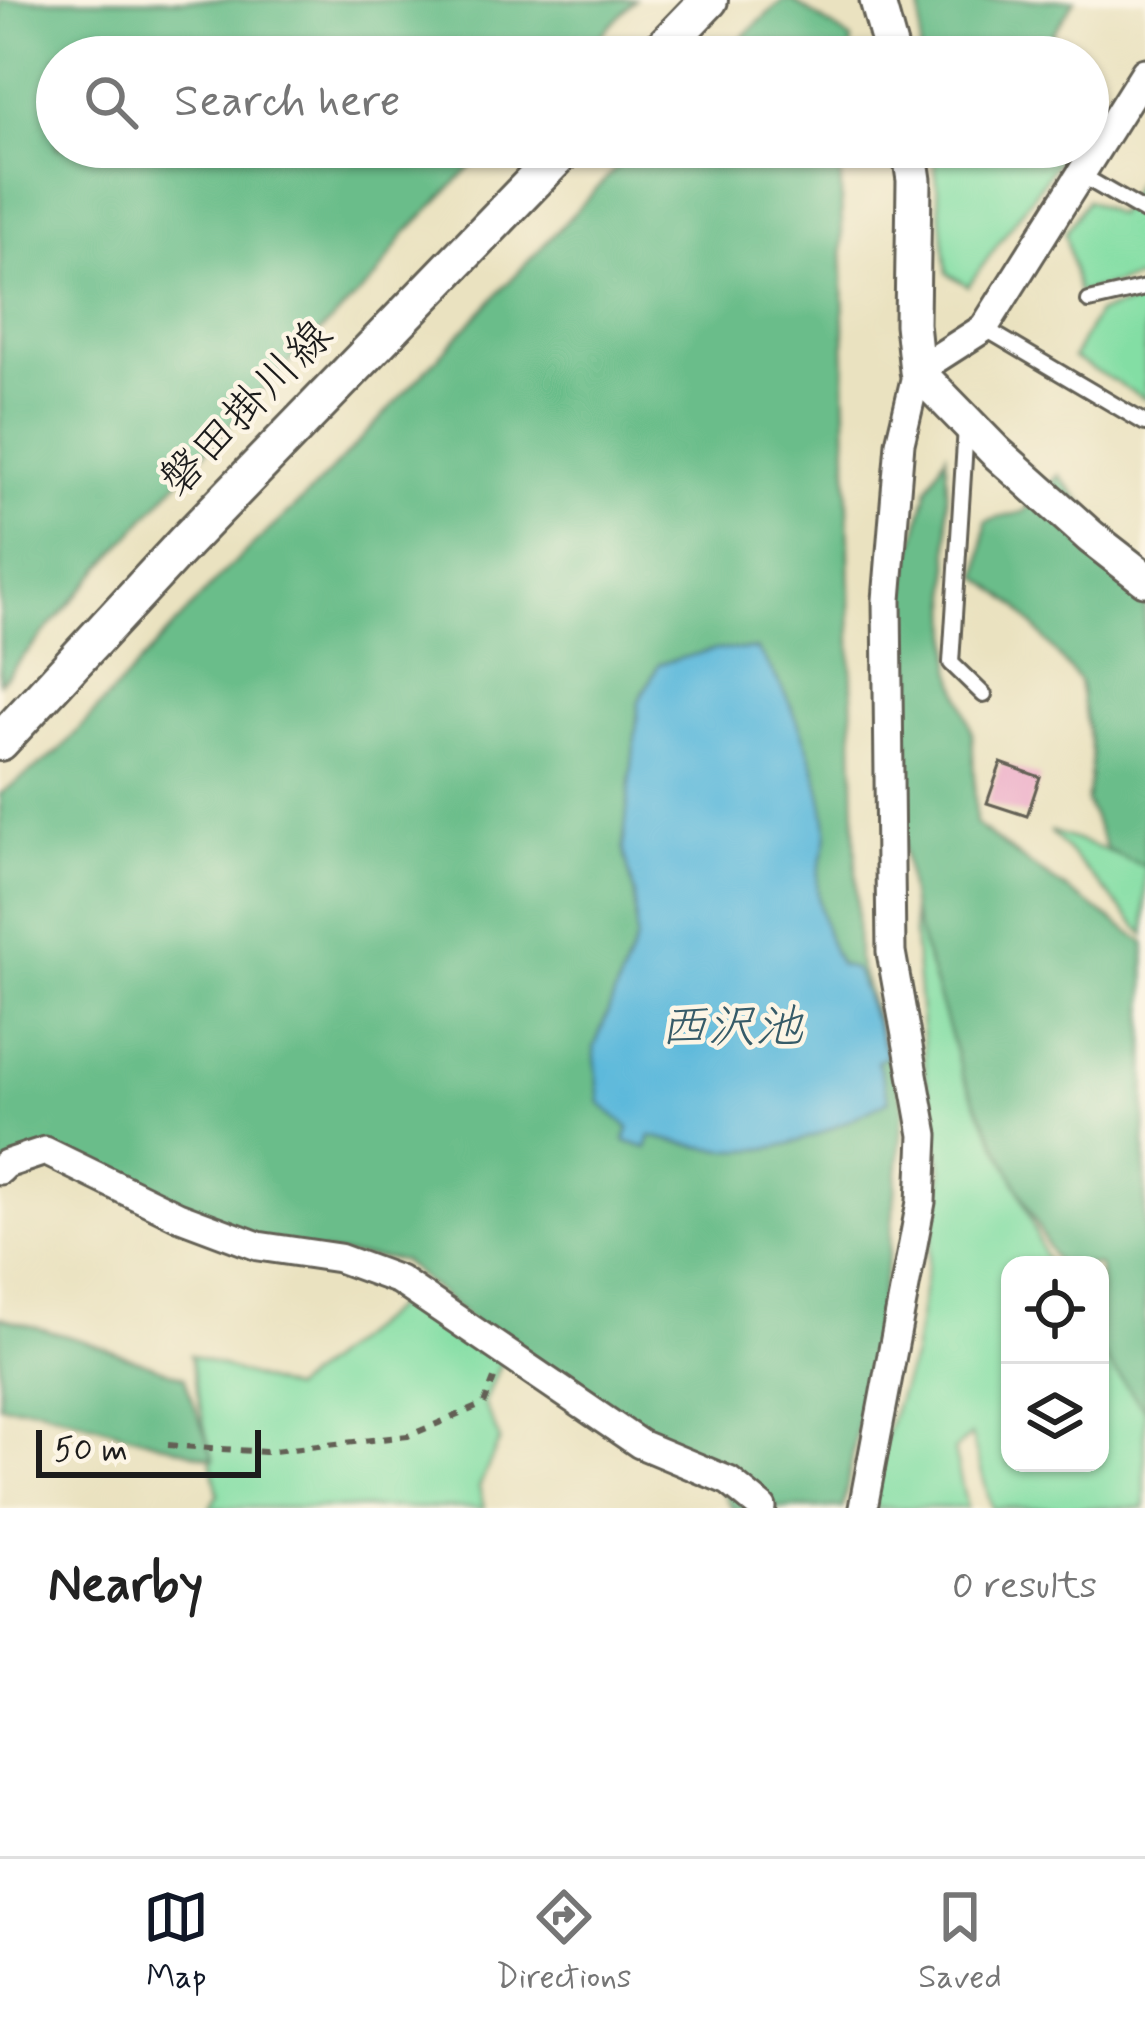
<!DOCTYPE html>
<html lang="en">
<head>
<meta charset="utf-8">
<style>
	:root { --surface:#fff; --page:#f2f2f2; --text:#222; --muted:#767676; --line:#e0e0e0; --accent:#111827 }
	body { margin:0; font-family:Mynerve,"Klee One",sans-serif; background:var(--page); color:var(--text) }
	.controls { position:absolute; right:36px; bottom:36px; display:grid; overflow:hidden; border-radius:24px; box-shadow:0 3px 9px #0004 }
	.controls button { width:108px; height:108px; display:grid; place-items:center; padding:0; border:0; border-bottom:3px solid var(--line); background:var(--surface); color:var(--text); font:60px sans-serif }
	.scale { position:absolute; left:36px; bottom:30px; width:225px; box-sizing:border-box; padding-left:12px; border:6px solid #1c1c1c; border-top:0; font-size:33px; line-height:42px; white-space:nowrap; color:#1c1c1c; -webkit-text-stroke:9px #fcf5e5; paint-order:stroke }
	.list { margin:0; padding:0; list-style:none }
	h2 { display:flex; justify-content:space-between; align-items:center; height:156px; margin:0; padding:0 48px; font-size:51px }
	h2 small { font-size:39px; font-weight:400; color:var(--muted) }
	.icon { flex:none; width:66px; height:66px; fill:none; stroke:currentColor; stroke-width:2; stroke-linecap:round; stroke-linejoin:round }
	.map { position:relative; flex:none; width:1145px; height:1508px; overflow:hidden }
	.search { position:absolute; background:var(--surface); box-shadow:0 3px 9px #0004; left:36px; right:36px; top:36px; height:132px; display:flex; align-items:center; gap:30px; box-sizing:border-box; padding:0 42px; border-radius:66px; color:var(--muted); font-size:45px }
	.sheet { height:348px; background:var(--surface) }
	nav { display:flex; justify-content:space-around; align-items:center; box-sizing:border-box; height:168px; border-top:3px solid var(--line); background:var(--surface); font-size:33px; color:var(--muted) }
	nav a { display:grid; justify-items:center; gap:6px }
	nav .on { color:var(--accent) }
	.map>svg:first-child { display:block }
	.green { fill:#83dea4; stroke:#507d60; stroke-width:3 }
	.forest { fill:#6abd8a; stroke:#436c53; stroke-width:3 }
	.water { fill:#5db9db; stroke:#3c6a7c; stroke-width:3 }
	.building { fill:#ecabc7 }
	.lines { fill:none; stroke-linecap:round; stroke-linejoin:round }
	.service-casing { stroke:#646155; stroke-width:20 }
	.minor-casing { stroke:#646155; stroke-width:33 }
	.tertiary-casing { stroke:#646155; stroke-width:39 }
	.secondary-casing { stroke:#646155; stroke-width:42 }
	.path { stroke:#646155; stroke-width:6; stroke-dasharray:9 9; stroke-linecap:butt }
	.service { stroke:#fff; stroke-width:14 }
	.minor { stroke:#fff; stroke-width:27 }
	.tertiary { stroke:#fff; stroke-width:33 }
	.secondary { stroke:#fff; stroke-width:36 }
	.labels { text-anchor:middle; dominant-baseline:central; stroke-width:9; stroke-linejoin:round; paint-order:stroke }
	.street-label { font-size:45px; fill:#1c1c1c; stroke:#fcf5e5 }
	.water-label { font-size:48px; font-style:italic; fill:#365b68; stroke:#fcf5e5 }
</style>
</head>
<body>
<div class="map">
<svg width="1145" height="1508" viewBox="0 0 1145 1508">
	<rect width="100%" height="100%" fill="#fcf5e5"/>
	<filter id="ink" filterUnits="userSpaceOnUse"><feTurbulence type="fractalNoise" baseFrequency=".00833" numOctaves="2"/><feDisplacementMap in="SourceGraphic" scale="24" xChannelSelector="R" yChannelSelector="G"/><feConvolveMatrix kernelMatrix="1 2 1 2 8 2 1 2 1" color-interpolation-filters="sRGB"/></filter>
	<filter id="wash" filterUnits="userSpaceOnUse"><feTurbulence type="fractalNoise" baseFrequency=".004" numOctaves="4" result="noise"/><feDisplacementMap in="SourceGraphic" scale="48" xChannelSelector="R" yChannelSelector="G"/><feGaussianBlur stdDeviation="2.7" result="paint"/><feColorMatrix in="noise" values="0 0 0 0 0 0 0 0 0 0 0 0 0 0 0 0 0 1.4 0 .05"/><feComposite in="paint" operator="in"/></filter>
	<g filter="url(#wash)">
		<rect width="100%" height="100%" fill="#eae2c0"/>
		<path class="green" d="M933 147C975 147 1025 164 1065 151L968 286 947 273Z
			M1145 168V276L1078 293 1065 233 1087 200 1117 215Z
			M1145 300V399L1073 358 1097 313Z
			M1050 831 1145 864V935Z
			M912 911 1048 1265H1010V1463H1100V1345L1145 1410V1508H992L971 1435 954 1451 967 1508H866L870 1479 913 1356 942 1172 926 1077Z
			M415 1291 505 1351 484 1404 500 1440 479 1487 484 1508H210L218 1494 190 1355 291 1390Z"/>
		<path class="forest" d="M0 0H635L580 57H57V147H491L404 235 376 278 289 362 178 481 0 683Z
			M783 0H792L852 40 850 57H721Z
			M1075 0 1037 57H920L921 0Z
			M636 147H840L858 959 904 1108 889 1252 843 1508H732L719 1486 506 1351 401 1260 258 1246 46 1152 0 1176V794L58 752 224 572 312 491Z
			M946 454 952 669 972 732 976 824C1029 868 1089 902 1145 943V1410L1100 1352V1265H1057L963 1077 912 911 901 827 899 732 907 570 928 488Z
			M1059 475 1111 536 1145 600V867L1107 850 1087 803 1092 755 1079 681 1018 607 979 577 986 521 1023 512Z
			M0 1317 84 1341 184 1377 214 1459 39 1408 0 1405Z"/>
		<path class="water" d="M756 649C791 690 822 775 827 829 828 845 820 860 818 875 815 903 827 939 839 964L856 970 887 1055 877 1061 889 1100C793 1150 759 1164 651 1136L647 1148 625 1141 629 1128 600 1103 594 1048 636 940 635 896 623 848 639 701 659 664 712 650Z"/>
		<g id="blocks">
			<path class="building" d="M1001 763 1040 777 1027 816 987 803Z"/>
		</g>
	</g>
	<g filter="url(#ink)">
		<use href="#blocks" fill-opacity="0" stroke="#646155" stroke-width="3"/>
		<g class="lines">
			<defs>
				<path id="service" d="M1081 175 1145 212
					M1089 301 1145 288
					M984 328 1145 423
					M966 427 951 663 984 695"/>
				<path id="minor" d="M0 1170 6 1164 45 1151 178 1216 258 1246 339 1258 399 1280 640 1444 729 1481 762 1508
					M863 1508 921 1202 924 1135 891 952 887 600 900 443 917 371 984 328 1145 72"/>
				<path id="tertiary" d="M877 0 893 57
					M909 147 914 180 912 324 917 371 996 452 1091 537 1145 579"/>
				<path id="secondary" d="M654 57 709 0
					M0 742 186 541 567 147"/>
			</defs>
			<use href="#service" class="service-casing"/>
			<use href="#minor" class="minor-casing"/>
			<use href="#tertiary" class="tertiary-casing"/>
			<use href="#secondary" class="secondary-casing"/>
			<path class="path" d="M168 1445 265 1452 408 1436 484 1404 495 1376"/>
			<use href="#service" class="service"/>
			<use href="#minor" class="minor"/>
			<use href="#tertiary" class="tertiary"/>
			<use href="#secondary" class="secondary"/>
		</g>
	</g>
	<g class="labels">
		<g class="street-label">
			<text transform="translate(247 409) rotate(-46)">磐田掛川線</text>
		</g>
		<g class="water-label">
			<text x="731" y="1028">西沢池</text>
		</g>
	</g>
</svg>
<div class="controls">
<button><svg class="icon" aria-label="locate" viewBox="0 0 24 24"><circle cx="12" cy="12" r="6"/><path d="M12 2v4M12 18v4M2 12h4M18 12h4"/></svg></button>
<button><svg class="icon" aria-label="layers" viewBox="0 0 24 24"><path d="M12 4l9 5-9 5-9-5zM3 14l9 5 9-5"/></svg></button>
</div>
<div class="scale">50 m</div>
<div class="search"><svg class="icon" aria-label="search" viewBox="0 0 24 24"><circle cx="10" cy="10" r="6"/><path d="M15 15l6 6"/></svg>Search here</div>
</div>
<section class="sheet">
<h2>Nearby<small>0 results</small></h2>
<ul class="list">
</ul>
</section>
<nav>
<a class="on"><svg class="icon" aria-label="map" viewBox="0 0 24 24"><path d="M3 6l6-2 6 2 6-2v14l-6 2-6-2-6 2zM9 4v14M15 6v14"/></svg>Map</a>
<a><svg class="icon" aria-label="directions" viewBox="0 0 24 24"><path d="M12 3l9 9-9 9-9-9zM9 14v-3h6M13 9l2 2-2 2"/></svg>Directions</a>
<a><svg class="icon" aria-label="saved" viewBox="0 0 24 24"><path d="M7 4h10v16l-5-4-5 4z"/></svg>Saved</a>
</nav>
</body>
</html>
